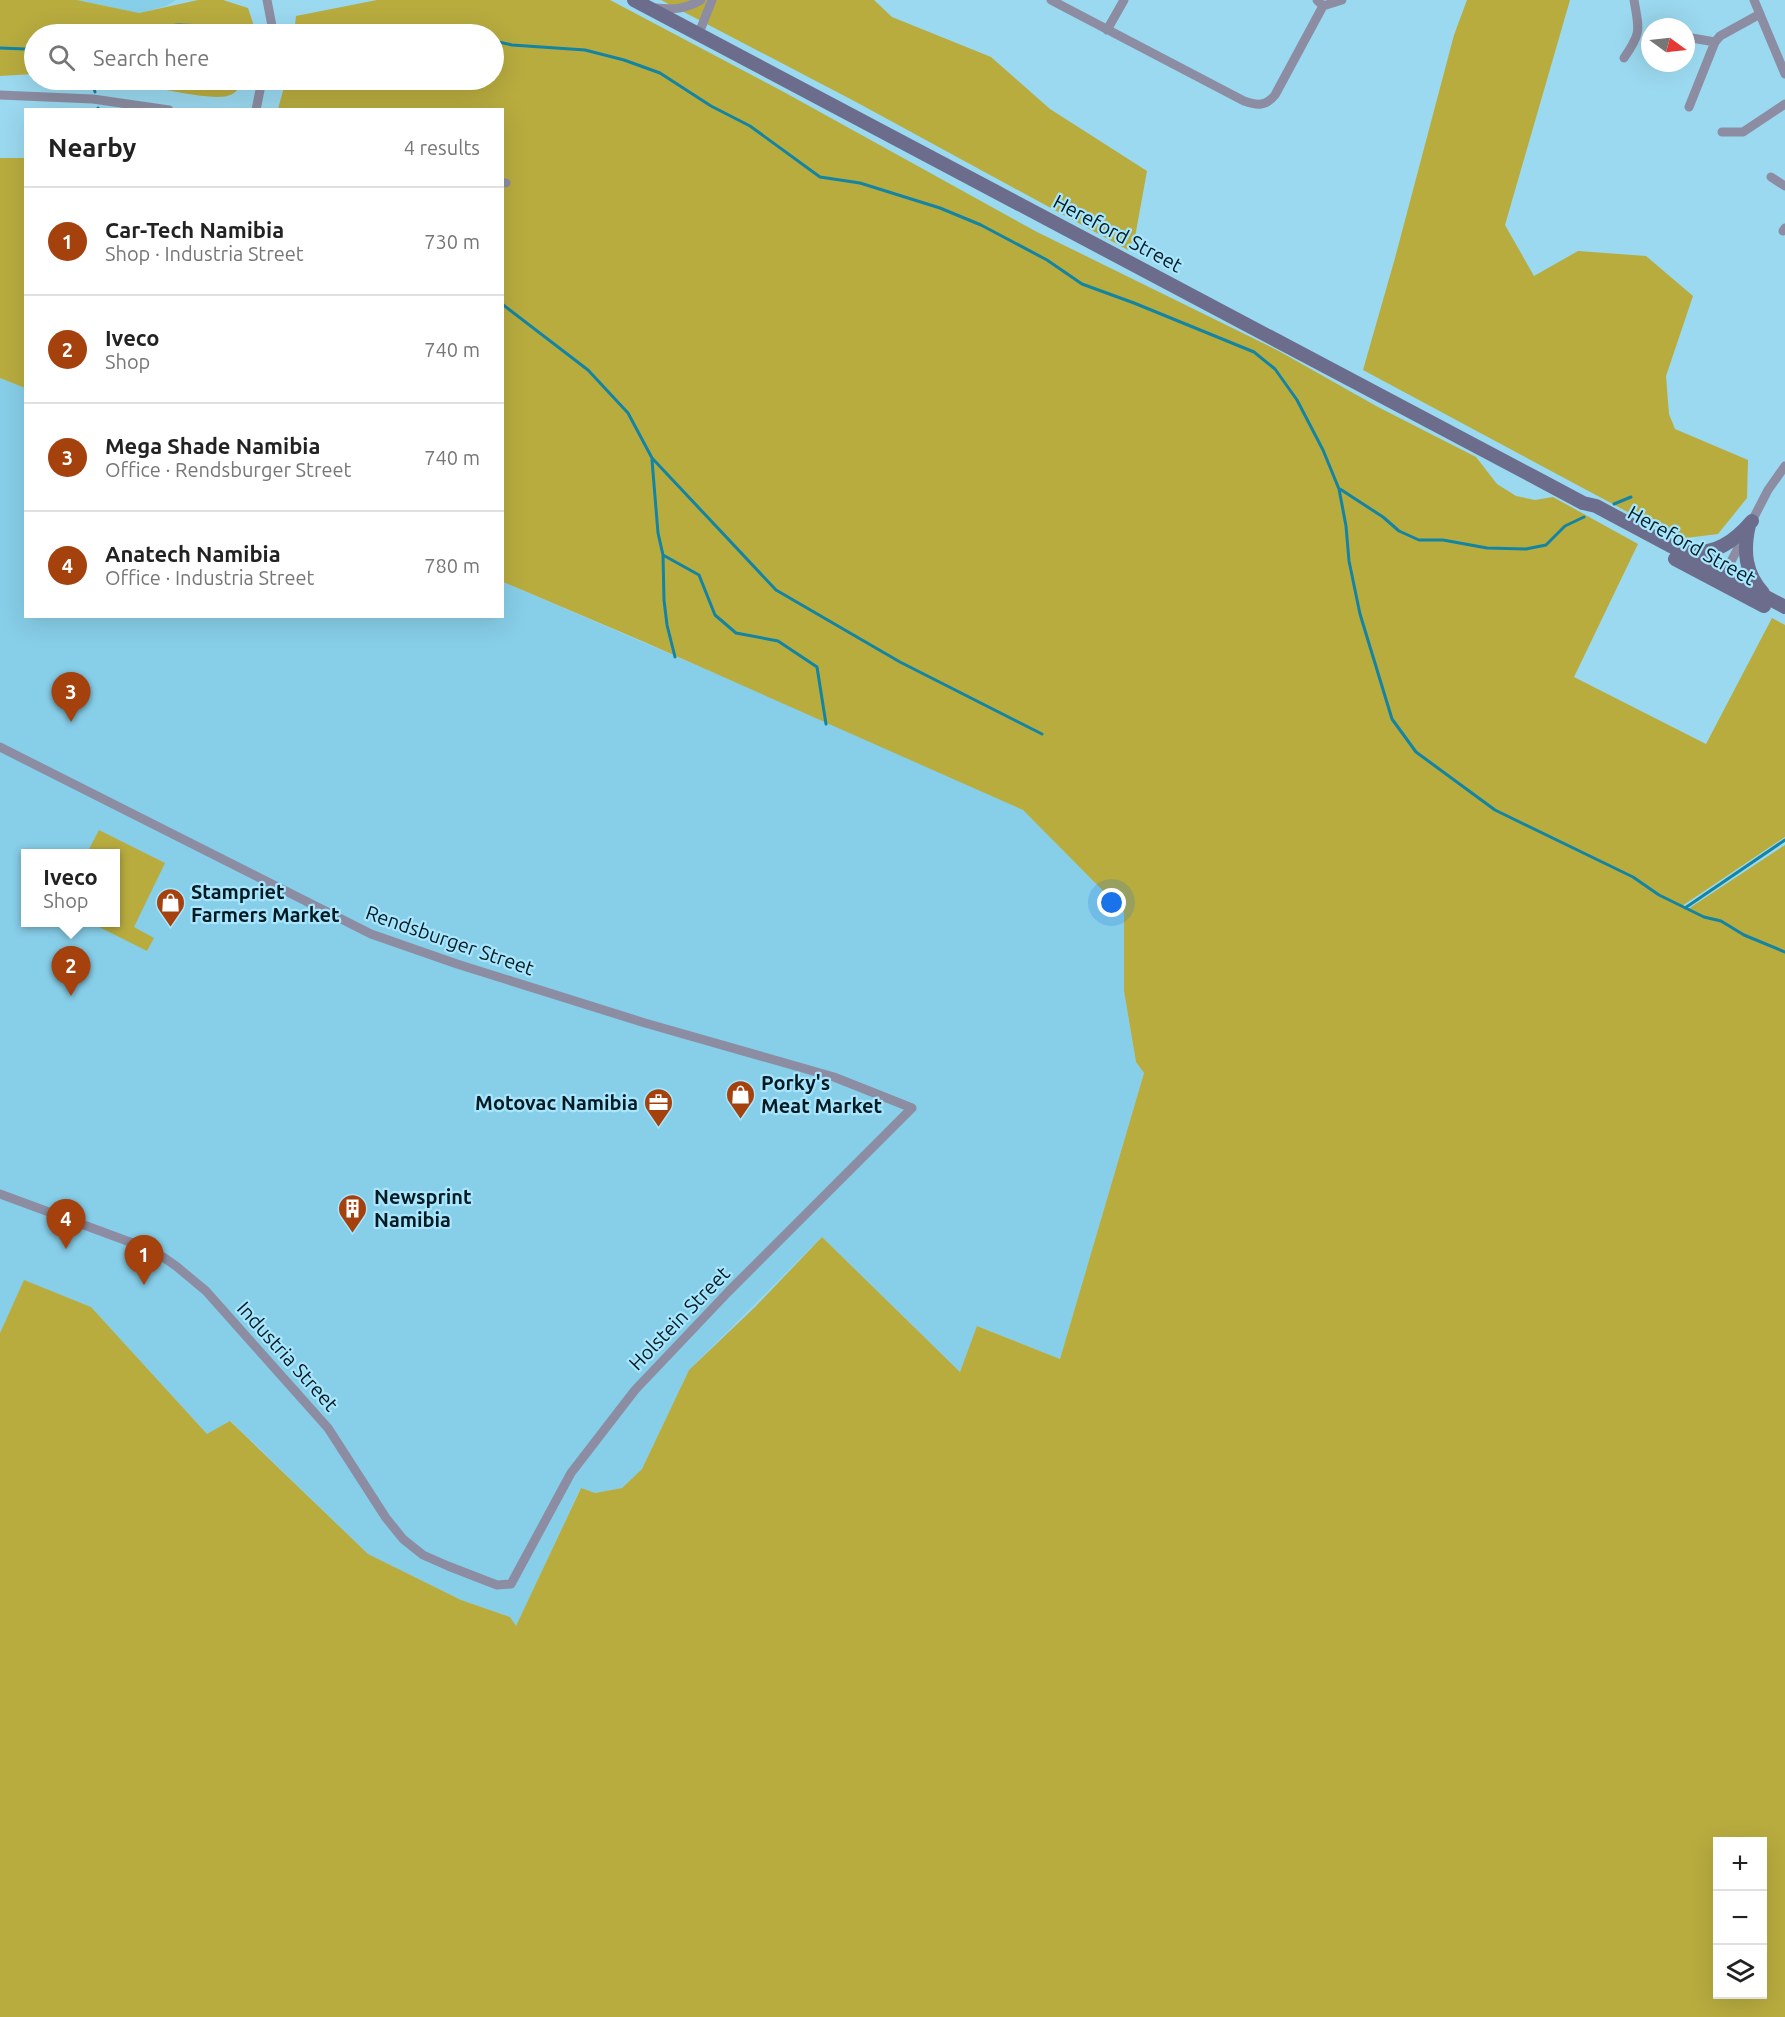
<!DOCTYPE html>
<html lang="en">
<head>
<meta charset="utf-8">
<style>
	:root { --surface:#fff; --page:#f6f6f6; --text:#222; --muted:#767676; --line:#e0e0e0; --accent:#a5410d }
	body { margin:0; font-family:Ubuntu,sans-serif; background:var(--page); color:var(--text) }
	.controls { position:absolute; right:18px; bottom:18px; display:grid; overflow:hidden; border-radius:0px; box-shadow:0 6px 24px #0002 }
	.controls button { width:54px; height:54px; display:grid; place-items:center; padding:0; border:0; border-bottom:2px solid var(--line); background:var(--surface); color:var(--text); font:30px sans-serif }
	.compass { position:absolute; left:1641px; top:18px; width:54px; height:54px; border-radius:50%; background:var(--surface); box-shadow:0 6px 24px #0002; rotate:105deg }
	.you { position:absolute; left:1112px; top:903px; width:21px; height:21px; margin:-15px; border:4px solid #fff; border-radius:50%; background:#1a73e8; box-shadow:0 0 0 9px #1a73e833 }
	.badge { display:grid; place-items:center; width:39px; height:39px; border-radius:50%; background:var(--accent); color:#fff; font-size:20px; font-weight:700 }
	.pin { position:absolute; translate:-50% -50px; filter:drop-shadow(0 2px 3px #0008) }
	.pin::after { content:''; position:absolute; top:32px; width:21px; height:18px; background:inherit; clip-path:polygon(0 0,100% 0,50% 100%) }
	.popup { position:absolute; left:21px; top:849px; width:99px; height:78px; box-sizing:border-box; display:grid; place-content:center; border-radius:0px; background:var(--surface); filter:drop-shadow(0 2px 4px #0005); font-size:20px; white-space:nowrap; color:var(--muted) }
	.popup b { font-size:22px; color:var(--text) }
	.popup::after { content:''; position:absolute; left:50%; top:100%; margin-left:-12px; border:12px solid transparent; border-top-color:var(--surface) }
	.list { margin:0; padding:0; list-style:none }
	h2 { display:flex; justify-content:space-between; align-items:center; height:78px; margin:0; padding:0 24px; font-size:26px }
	h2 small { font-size:20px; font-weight:400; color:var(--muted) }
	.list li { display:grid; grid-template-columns:39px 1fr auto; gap:18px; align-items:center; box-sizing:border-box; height:108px; padding:0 24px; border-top:2px solid var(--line) }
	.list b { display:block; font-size:22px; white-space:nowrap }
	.list p { margin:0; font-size:20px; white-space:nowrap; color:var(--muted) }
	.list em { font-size:20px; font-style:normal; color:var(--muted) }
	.icon { flex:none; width:33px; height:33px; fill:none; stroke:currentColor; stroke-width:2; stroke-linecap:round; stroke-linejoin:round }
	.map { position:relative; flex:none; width:1785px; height:2017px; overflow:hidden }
	.search { position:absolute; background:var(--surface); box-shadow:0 6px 24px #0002; left:24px; top:24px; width:480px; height:66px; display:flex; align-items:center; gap:15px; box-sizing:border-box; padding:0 21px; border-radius:33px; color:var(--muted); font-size:22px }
	.panel { position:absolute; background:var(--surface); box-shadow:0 6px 24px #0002; left:24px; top:108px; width:480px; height:510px; border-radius:0px }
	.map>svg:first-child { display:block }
	.built { fill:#87cee8; fill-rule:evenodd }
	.green { fill:#b8ac3f; fill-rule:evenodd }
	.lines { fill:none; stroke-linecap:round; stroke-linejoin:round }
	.stream { stroke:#1384a3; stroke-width:3 }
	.street { stroke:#8c8da2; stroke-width:9 }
	.secondary { stroke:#6c6d8c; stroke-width:14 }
	.labels { text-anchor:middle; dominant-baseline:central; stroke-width:4.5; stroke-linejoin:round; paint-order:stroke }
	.street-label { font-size:20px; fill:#021b23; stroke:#a8e6fd }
	.poi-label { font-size:20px; font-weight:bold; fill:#021b23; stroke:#a8e6fd; text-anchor:start }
</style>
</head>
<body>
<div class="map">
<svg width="1785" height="2017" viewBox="0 0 1785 2017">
	<rect width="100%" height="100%" fill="#9bd9f0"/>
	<path class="built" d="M77 0H176L166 6 139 13Z
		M0 378 25 388 26 616H502L503 582 845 729 1023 810 1124 912V991L1136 1062 1144 1073 1060 1359 978 1326 960 1372 822 1237 689 1370 642 1469 622 1488 595 1493 580 1489 516 1627 510 1617 461 1600 368 1554 231 1421 208 1435 91 1307 24 1281 0 1333ZM26 854H116V922H26Z"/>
	<path class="green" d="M0 0H77L139 13 198 0H223L248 8 253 23 252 34H34V74L0 76Z
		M377 0H610L782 91 1037 232 1277 350 1378 407 1476 457 1497 484 1516 496 1535 500 1553 497 1638 544 1574 677 1706 744 1772 618 1785 625V837L1682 906 1688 909 1785 845V2017H0V1333L24 1280 91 1307 207 1434 230 1421 368 1554 461 1600 510 1617 516 1626 581 1488 595 1493 622 1488 642 1469 689 1370 755 1307 822 1237 960 1372 977 1326 1060 1359 1144 1073 1136 1062 1124 991V912L1023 810 642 641 503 582 502 110 278 109 286 80H494V34H294L296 16ZM1718 1842H1762V1994H1718Z
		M661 0H874L892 17 991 57 1050 109 1147 171 1135 237 1128 250 856 102Z
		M1467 0H1570L1505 225 1534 276 1578 251 1646 256 1693 296 1666 376 1669 414 1675 429 1748 460 1747 498 1718 534 1678 539 1363 370 1395 258 1454 35Z
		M118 80H244C240 87 236 94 227 96 208 101 141 84 118 80Z
		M0 158H25V388L0 378Z
		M99 830 165 863 134 927 154 938 147 951 91 923 116 922V854L87 853Z"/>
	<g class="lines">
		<path class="stream" d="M100 34 178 25 208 26 263 33
			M359 34C392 32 427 29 460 34
			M494 41 512 45 585 50 624 60 660 73 711 106 750 126 820 177 860 183 940 208 981 225 1047 260 1082 284 1134 303 1254 352 1275 369 1297 400 1323 450 1339 489 1346 526 1349 561 1360 614 1392 719 1416 752 1495 810 1633 877 1659 895 1704 917 1721 921 1744 935 1785 952
			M0 48 25 49 34 48
			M92 80 95 92
			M98 108 99 110
			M502 304 588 370 628 413 652 458 776 590 900 662 1042 734
			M652 460 658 533 663 555 664 600 667 625 675 657
			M1340 489 1383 517 1399 531 1419 540H1443L1487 548 1526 549 1546 545 1565 526 1584 517
			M1614 504 1631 497
			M663 555 699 575 715 615 736 633 778 641 817 667 826 724
			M1685 908 1785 840"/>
		<path class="street" d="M267 0 272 26 271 34
			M1051 0 1244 101C1258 106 1266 106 1275 95L1323 6 1317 0
			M1754 0 1785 74
			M1323 6 1342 0
			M656 8C673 10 686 9 701 0
			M1107 30 1124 0
			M699 33 712 0
			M1686 37 1715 42
			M1624 58C1642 32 1639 30 1634 0
			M0 95 93 99 169 110
			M1689 107 1715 42 1720 36 1760 14
			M256 110 262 80
			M1722 132H1743L1785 104
			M1771 177 1785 186
			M502 182 506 183
			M1783 231 1785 228
			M1722 579 1768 490 1785 466
			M0 747 371 934 457 964 645 1023 834 1077 912 1108 729 1291 635 1390 571 1473 511 1584 497 1585 448 1566 423 1555 403 1539 386 1518 328 1428 206 1291 176 1266 163 1257 138 1245 0 1194"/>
		<path class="secondary" d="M634 0 1538 479 1583 503 1596 506 1785 607
			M1749 525C1743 551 1745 573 1763 593
			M1687 552C1715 555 1734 542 1752 521
			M1675 559 1764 606"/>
	</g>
	<defs>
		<symbol id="shop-pin" viewBox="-11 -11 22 30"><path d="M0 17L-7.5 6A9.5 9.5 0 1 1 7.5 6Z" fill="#a5410d" stroke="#a8e6fd"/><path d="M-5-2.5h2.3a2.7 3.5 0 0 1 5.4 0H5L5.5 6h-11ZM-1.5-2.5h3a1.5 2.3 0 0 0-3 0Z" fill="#fff"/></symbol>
		<symbol id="office-pin" viewBox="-11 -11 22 30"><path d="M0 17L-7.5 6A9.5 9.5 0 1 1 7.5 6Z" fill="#a5410d" stroke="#a8e6fd"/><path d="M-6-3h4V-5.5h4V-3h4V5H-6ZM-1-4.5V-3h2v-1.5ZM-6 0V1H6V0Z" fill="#fff"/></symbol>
		<symbol id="building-pin" viewBox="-11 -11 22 30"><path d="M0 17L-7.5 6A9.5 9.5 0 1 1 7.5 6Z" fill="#a5410d" stroke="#a8e6fd"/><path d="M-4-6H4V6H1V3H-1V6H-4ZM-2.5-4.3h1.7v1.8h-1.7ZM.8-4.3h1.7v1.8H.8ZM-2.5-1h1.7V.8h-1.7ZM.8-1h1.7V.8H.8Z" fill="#fff"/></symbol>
	</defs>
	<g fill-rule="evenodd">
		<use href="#shop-pin" x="154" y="886" width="33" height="45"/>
		<use href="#shop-pin" x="724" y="1078" width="33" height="45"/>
		<use href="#office-pin" x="642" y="1086" width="33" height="45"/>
		<use href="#building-pin" x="336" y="1192" width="33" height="45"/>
	</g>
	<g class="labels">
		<g class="street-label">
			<text transform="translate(1118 233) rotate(28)">Hereford Street</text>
			<text transform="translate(1692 545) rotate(29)">Hereford Street</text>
			<text transform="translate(450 940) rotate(19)">Rendsburger Street</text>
			<text transform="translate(679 1318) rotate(-46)">Holstein Street</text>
			<text transform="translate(288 1356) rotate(48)">Industria Street</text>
		</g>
		<g class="poi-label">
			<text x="191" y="891">Stampriet<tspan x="191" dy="23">Farmers Market</tspan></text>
			<text x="761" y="1082">Porky's<tspan x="761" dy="23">Meat Market</tspan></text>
			<text x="638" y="1102" text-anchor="end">Motovac Namibia</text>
			<text x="374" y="1196">Newsprint<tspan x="374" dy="23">Namibia</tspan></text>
		</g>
	</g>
</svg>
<div class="controls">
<button>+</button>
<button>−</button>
<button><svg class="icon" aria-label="layers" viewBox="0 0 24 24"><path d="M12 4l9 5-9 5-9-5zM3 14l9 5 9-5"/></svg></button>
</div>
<svg class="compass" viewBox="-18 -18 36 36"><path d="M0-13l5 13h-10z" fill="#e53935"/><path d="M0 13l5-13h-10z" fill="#767676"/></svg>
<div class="you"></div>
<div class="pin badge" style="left:144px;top:1285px">1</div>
<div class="pin badge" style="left:71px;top:996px">2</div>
<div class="popup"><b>Iveco</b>Shop</div>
<div class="pin badge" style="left:71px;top:722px">3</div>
<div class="pin badge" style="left:66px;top:1249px">4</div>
<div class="search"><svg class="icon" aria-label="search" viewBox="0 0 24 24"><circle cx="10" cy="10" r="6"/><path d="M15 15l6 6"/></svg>Search here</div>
<section class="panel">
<h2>Nearby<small>4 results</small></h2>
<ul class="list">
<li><span class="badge">1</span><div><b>Car-Tech Namibia</b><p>Shop · Industria Street</p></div><em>730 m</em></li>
<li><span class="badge">2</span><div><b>Iveco</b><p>Shop</p></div><em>740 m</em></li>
<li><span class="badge">3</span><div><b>Mega Shade Namibia</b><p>Office · Rendsburger Street</p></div><em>740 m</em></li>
<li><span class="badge">4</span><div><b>Anatech Namibia</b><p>Office · Industria Street</p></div><em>780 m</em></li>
</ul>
</section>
</div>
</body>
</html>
